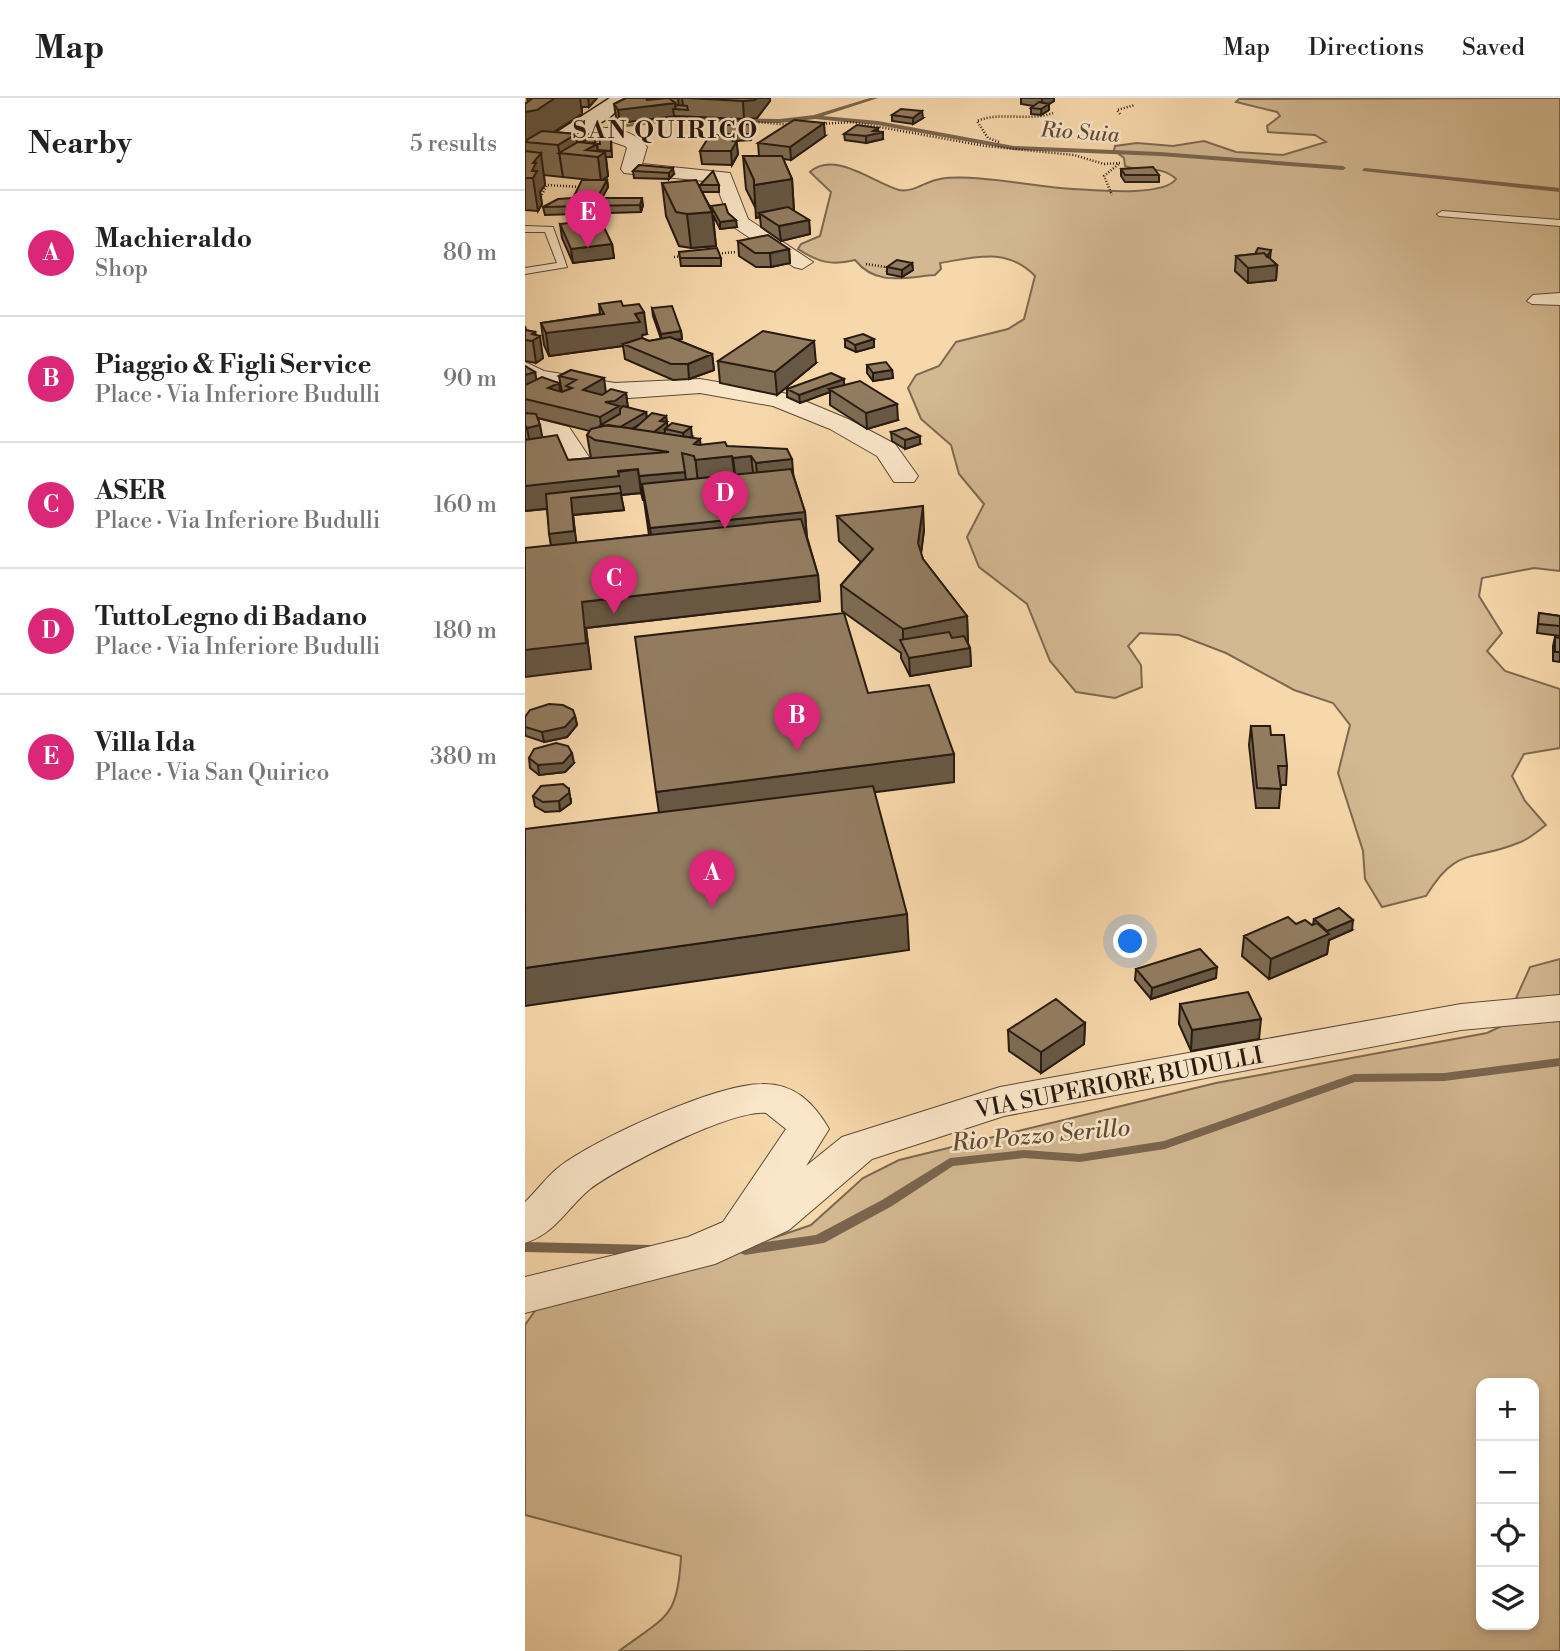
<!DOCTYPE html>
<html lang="en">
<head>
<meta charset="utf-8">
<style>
	:root { --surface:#fff; --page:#f6f6f6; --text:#222; --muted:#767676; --line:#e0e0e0; --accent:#db2777 }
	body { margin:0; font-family:"Libre Bodoni",serif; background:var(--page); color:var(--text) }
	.controls { position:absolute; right:21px; bottom:21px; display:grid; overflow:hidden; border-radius:14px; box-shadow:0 4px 10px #0003 }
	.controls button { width:63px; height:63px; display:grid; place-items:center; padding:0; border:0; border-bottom:2px solid var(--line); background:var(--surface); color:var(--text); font:35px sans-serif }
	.you { position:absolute; left:606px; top:844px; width:24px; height:24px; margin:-18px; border:5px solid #fff; border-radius:50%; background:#1a73e8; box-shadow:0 0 0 10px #1a73e833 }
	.badge { display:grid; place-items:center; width:46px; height:46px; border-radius:50%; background:var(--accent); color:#fff; font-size:23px; font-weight:700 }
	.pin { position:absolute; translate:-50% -58px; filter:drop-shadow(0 2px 4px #0008) }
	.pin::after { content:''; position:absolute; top:37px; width:24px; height:21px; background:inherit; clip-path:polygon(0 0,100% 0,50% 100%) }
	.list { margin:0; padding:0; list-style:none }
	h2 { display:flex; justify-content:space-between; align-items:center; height:91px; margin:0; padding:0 28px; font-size:30px }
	h2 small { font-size:23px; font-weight:400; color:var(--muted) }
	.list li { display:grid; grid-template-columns:46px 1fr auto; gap:21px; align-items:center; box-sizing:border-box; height:126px; padding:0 28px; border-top:2px solid var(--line) }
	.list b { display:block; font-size:26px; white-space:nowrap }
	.list p { margin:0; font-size:23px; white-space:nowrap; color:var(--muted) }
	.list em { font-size:23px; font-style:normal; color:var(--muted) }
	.icon { flex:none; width:38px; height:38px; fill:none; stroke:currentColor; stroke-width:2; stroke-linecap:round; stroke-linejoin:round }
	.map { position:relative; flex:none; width:1035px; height:1553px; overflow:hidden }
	header { display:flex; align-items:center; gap:42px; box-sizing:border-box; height:98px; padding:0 35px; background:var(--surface); border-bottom:2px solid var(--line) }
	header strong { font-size:33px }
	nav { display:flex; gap:38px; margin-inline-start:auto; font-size:24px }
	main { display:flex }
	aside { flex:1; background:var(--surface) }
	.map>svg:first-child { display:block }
	.green { fill:#d3b891; stroke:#7c6951; stroke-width:2; fill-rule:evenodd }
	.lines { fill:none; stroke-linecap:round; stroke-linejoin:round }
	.stream { fill:#79654e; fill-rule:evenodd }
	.service-casing { stroke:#5a4a38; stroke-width:2 }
	.minor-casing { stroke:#5a4a38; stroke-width:2 }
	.secondary-casing { stroke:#261a11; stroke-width:3 }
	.path { stroke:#261a11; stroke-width:2.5; stroke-dasharray:1 2; stroke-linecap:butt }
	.service { fill:#fae6c8; fill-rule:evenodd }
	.minor { fill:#fae6c8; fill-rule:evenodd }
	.secondary { fill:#fae6c8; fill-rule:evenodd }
	.wall { fill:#7e6c53; stroke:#261a11; stroke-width:2; fill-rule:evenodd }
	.shaded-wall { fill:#675844; stroke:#261a11; stroke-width:2 }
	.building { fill:#937d61; stroke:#261a11; stroke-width:2 }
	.labels { text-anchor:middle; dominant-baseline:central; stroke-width:5; stroke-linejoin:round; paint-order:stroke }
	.far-water-label { font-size:21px; font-style:italic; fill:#5d4c3a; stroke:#fae6c8 }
	.street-label { font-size:23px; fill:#261a11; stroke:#fae6c8 }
	.far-district-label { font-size:24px; font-weight:bold; letter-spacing:2px; fill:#261a11; stroke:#fae6c8 }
	.water-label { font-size:24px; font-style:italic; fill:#5d4c3a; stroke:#fae6c8 }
</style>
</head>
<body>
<header>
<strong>Map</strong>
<nav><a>Map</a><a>Directions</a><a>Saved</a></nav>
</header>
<main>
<aside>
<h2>Nearby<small>5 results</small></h2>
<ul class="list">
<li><span class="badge">A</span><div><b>Machieraldo</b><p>Shop</p></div><em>80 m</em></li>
<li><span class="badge">B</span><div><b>Piaggio &amp; Figli Service</b><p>Place · Via Inferiore Budulli</p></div><em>90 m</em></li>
<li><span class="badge">C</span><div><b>ASER</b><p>Place · Via Inferiore Budulli</p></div><em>160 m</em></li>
<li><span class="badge">D</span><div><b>TuttoLegno di Badano</b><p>Place · Via Inferiore Budulli</p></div><em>180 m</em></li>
<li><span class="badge">E</span><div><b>Villa Ida</b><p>Place · Via San Quirico</p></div><em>380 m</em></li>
</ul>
</aside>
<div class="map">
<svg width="1035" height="1553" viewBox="0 0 1035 1553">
	<rect width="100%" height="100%" fill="#f7d8ab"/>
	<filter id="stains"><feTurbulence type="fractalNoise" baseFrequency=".00286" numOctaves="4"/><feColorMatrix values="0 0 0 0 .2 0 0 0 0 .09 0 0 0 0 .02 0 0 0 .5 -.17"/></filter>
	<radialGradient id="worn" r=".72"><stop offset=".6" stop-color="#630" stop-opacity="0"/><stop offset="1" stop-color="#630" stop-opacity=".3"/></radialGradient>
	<path class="green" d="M1035 0V473L1009 470 957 480 954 498 977 535 962 553 980 573 1035 591V650L999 656 987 678 1000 703 1021 727C1013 733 1003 742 993 745 947 764 932 747 901 798L857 809 840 781 838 753 813 675 825 627 808 605 769 592 701 555 654 537 615 535 603 548 616 567 617 589 590 600 551 594 525 563 502 506 454 469 442 439 459 406 434 376 426 347 396 321 383 290 391 277 414 268 431 244 483 231 499 221 510 178C482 149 451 159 415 165L416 171 410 177C380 179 352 189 330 162 306 168 293 164 273 151L276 146 295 138 306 94 285 74C309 52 349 85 374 92 388 95 401 83 415 81 448 75 511 89 548 91 569 92 639 99 651 81 635 66 617 75 600 68L599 60 589 52 590 48 612 45 648 48 679 43 711 54 758 57 801 44 790 37 743 34 742 28 755 18 752 14 711 4 714 1Z
		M1035 861V1553H94C141 1518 153 1521 156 1458L0 1417V1227L17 1203 160 1170 286 1127 338 1080 374 1062 691 985 962 935 979 927 1005 869ZM956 1285H1009V1527H956Z"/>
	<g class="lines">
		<path class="stream" d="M345 0H353L298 18 353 23 489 48 635 54 818 68 821 70 818 72 635 58 489 52 353 27 290 21 255 25 152 23 76 32 73 30 152 19 255 21 289 17Z
			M840 70 1035 90V94L838 73 837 72Z
			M1035 960V968L919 983 830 984 640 1051 555 1064 499 1060 428 1068 367 1108 299 1145 220 1157 215 1155 213 1152 215 1149 220 1147 291 1137 357 1102 425 1060 499 1052 555 1056 639 1043 829 976 919 975Z
			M0 1144 126 1147 131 1149 133 1152 131 1155 126 1157 0 1154Z"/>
		<defs>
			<path id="service" d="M917 113 1035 122V128L914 118 912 116Z
				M0 128 28 129 42 169 0 176V170L32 165 20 134H0Z
				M1035 195V207L1007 206 1002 203 1008 197Z"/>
			<path id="minor" d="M47 29C72 30 105 26 122 49L117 66 205 75 223 121 288 164 277 171 269 169 207 128 190 84 99 75 96 71 102 50 100 48 82 42 40 39 38 35 40 31Z
				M0 264 19 273 90 285 175 281 263 296 323 321 370 346 393 378 389 384H369L352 358 305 331 248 308 175 295 90 301 3 284 0 282Z
				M0 318 44 329 72 371 69 377H49L26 340 0 334Z
				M1035 897V923L936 932 479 1018 347 1061 264 1132 190 1166 0 1215V1179L163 1139 198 1124 261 1031 241 1015C207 1011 94 1069 65 1091 41 1111 31 1135 0 1145V1104C12 1093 21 1079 34 1069 70 1041 191 986 237 986 269 985 289 1005 304 1031L281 1068 317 1039 475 989 936 906Z"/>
			<path id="secondary" d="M85 0H105L85 19 0 70V55Z"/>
		</defs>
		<use href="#service" class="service-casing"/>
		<use href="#minor" class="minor-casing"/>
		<use href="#secondary" class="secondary-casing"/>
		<path class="path" d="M595 16 592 12 610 7
			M123 23 172 19 266 27
			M295 26 327 24 460 48 549 57 579 66 595 65 579 78 587 97
			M474 44 463 40 452 23C476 13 503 24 528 15
			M14 102 22 87 56 89
			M188 156 211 154
			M149 159 159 158
			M341 166 367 170 361 174"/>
		<use href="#service" class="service"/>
		<use href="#minor" class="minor"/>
		<use href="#secondary" class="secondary"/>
	</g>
	<path class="wall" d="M2 0H72L64 9H57V16L29 34 51 36 52 41 70 44 68 45 72 46H75L86 39 87 59H81L83 78 78 82H82L83 89 77 100 118 107 116 114 20 117 18 109 48 100 66 82 19 77 20 87 15 94 17 106 13 113 0 112V6L3 4Z
		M101 0H245V3L232 20 219 21 150 18 95 25 91 19 89 6Z
		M496 0H529V3L524 6V12L516 17 506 16V10L508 8 496 6Z
		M367 17 398 20 388 26 367 23Z
		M228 33 226 42 211 43 213 56 207 67 177 66 175 53 199 38V36Z
		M353 34 358 41 341 45 320 42 319 36Z
		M300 38 266 62 258 61 267 81 269 113 284 122 285 136 256 143 236 129 235 119 231 120V111L221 91 218 58H234L233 45Z
		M114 67 149 76 144 81 109 80 108 73Z
		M596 71 634 77V84H600L596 78Z
		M137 85 175 90V87H194V94H177L186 111V108L203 115 212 129 195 131 188 117 191 148 166 150 154 148 141 118Z
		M35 126 87 146 89 160 48 165 37 140Z
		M213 143 264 151 265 165 246 169H231L214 158Z
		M746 152 745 161 752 167 751 182 723 185 710 173 711 158 730 156Z
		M154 154 196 160V168H156Z
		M387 165 388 172 377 179 362 176V169Z
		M74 206 98 208 122 236 117 237V240L124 243 136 241 128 218 127 210 156 233 157 241 152 242 187 256 189 272 164 281 148 282 100 261 98 248 24 258 19 247 16 225 75 216Z
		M0 228 1 232 10 234 18 260 11 265 0 263Z
		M320 241H349V249L331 254 320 249Z
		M193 263 291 265 252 297 195 285Z
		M342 267 367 272 368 280 348 283 342 275Z
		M0 268 10 274 11 282 34 285 35 293 37 294 34 278 46 272 81 294 101 295 103 310 121 314 122 320 141 318 142 329 167 338 164 339 176 347 202 348 268 376 280 414 282 439 293 477 295 503 61 530 66 571 26 447 22 411 0 413V342L2 341H0ZM13 320 65 333 62 337 66 360 43 362 17 339ZM116 395 118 402H119L124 437 51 445 48 417 99 412 96 397Z
		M319 281V287L373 322 342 331 305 307V294L275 305 262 299V291Z
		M366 334 395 346 380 351 367 343Z
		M312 418 399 432 396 456 398 461 442 518 443 545 445 550 446 568 385 578 376 560V555L317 513 316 487 336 464 314 443Z
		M1014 515 1035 518V538L1012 535Z
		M1030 539 1035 540V564L1028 563V548Z
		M50 618 52 627 42 639 19 644 1 638 0 636V619Z
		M726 628 746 637 762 668 761 687H756L754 710H731L724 647Z
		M4 660 49 665 40 674 14 677 5 670Z
		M8 698 46 701V705L35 713 20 714 10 708Z
		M789 821 827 832 804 842 802 856 744 881 717 858 719 838 771 826 787 827H788Z
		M611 871 691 880 626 901 610 882Z
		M655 906 734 941 666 953 654 926Z
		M560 925 559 946 516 975 484 953 483 932Z"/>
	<path class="shaded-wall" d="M30 0H55L57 16 16 42 0 44V11Z
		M63 0H72L64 9Z
		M124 0H126L127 8 150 5 151 11H148L149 18H150L95 25 93 12 121 2Z
		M153 0H157L158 7 154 11Z
		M232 0H245V3L232 20 219 21 218 3Z
		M517 0H529V3L524 6V12L516 17Z
		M397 13 398 20 388 26V20Z
		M299 25 300 38 266 62 265 49Z
		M353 30V35L358 34V41L341 45V38Z
		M51 36 53 47 69 37 70 44 54 54 34 55 38 79 33 47Z
		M211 38 213 56 207 67 206 53 208 43Z
		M72 46 73 58 80 54 83 78 76 83 73 59 61 52Z
		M16 55 20 87 15 94 17 106 13 113 7 73 8 65Z
		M148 70 149 76 144 81V75Z
		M267 81 269 114 234 115 235 119 231 120 229 87Z
		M82 82 83 89 73 107 72 100Z
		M117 100 118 107 116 114 115 107Z
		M187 114 191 148 166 150 162 116Z
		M211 122 212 129 195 131V124Z
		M284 122 285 136 256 143 254 128Z
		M87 146 89 160 48 165 46 151Z
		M264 151 265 165 246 169 245 155Z
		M387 165 388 172 377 179V172Z
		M752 167 751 182 723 185V170Z
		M119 214 122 236 117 237 118 246H98V248L24 258 21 235Z
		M156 233 157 241 136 243V236Z
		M10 234 11 240 15 238 18 260 11 265 7 236Z
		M349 241V249L331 254 330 247Z
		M289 243 291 265 252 297 250 274Z
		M187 256 189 272 164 281 163 266Z
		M367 272 368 280 348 283V275Z
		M10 274 13 290 0 294V277Z
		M79 280 81 295 60 308 58 292Z
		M319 281V289L304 291 305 294 275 305 274 297Z
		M34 285 36 300 23 290Z
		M101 295 103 311 76 327 75 319 80 304Z
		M372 306 373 322 342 331 341 315Z
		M121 314 122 322 92 339 91 331Z
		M141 318 143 331H140V334L128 344 126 336 135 323Z
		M15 327 18 343 5 346 2 330Z
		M166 329 167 338 159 343 158 335Z
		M395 338V346L380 351V342Z
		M175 341 177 361 207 358 210 382 173 386 169 346Z
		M226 358 229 382 211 384 208 360Z
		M267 361 269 385 233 389 231 365Z
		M113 371 116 395 96 397 99 412 48 417 52 450 27 453 24 436 46 408 0 413V388Z
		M160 374 163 398 117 386 119 402H118L114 378Z
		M398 408 399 432 394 470 393 445Z
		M280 414 282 445 129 462 125 430Z
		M293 477 295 503 61 530 66 571 0 579V552L57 504Z
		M442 518 443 545 378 548V531Z
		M445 550 446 568 385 578 384 560Z
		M50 618 52 627 42 639 19 644 17 634Z
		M47 655 49 665 40 674 14 677 13 667Z
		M429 656V684L135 722 131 694Z
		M44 691 46 705 35 713 34 703Z
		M382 816 384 852 0 908V870Z
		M828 822 827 832 804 842 802 856 744 881 746 861 802 833Z
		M692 869 691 880 626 901 627 890Z
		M736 921 734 941 666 953 667 932Z
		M560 925 559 946 516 975V954Z"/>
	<path class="building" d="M8 0H30L12 12 0 14V6Z
		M101 0H124L121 2 144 0 150 5 93 12 89 6Z
		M162 0H232L230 2 218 3Z
		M514 4 524 6 516 11 506 10Z
		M152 7 162 8 163 12 151 11 150 9Z
		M376 11 397 13 388 20 367 17Z
		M269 22 299 25 265 49 233 45Z
		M227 26 226 36H199L201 27Z
		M332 27 353 30 348 33 358 34 341 38 319 36Z
		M17 33 51 36 33 47 0 44V43Z
		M61 36 69 37 57 44H52V41Z
		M185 37 211 38 208 43H212L206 53H175Z
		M74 39H86V53L73 52 72 46H75Z
		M53 44 72 46 61 52 80 54 73 59 34 55Z
		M0 53 16 55 8 65H11L7 73H12L8 80H0Z
		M218 58H257L267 81 229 87V82Z
		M114 67 148 70 144 75 108 73Z
		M628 69 634 77H600L596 71Z
		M188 73 194 87H175Z
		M57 82H82L72 100H117L115 107 18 109 33 101 48 100Z
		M171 82 187 114 162 116 151 114 137 85Z
		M200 106 203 115 211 122 195 124 186 108Z
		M263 109 284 122 254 128 234 115Z
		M75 121 87 146 46 151 35 126Z
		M243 137 264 151 245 155H230L213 143Z
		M192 150 196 160H155L154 154Z
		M733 150 746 152 742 159 739 155 730 156Z
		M739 155 752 167 723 170 711 158Z
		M372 162 387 165 377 172 362 169Z
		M96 203 98 208 114 206 119 214 110 216 115 224 21 235 16 225 79 216 74 206Z
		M147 208 156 233 136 236 127 210Z
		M0 232 10 234 7 236 15 238 7 243 0 242Z
		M238 233 289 243 250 274 193 263Z
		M338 236 349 241 330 247 320 241Z
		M145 239 187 256 163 266H146L98 246 117 240 124 243Z
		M361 264 367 272 348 275 342 267Z
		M0 268 10 274 0 277Z
		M46 272 79 280 58 292 77 297 86 291 101 295 90 303 80 304 94 308 75 319 0 301V287L17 279 34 285 23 290 37 294 47 290 41 288 51 282 34 278Z
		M306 275 319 281 274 297 262 291Z
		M335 283 372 306 341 315 304 291Z
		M98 308 121 314 95 329 76 327 95 316V311Z
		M0 315 11 316 15 327 2 330 0 327Z
		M127 315 141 318 135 323 142 324 129 334 109 331Z
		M147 325 166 329 158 335 140 331Z
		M83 327 175 341 169 346 174 347 200 344 202 348 262 351 267 361 231 365 226 358 208 360 207 358 170 362 169 358 157 355 160 374 114 378 113 371 93 373 94 378 0 388V342L32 337 43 362 144 354 70 342 62 337 66 331Z
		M381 330 395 338 380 342 366 334Z
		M266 371 280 414 125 430 117 386Z
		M95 388 96 395 46 400 49 433 24 436 21 396Z
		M398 408 393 445 398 461 442 518 378 531 316 487 348 451 312 418Z
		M276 421 293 477 57 504 61 545 0 552V450Z
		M319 515 343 595 404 587 429 656 131 694 110 539Z
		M1014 515 1035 518V528L1013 526Z
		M424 534 427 540 439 538 445 550 384 560 375 542Z
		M1030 539 1035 540V554H1030Z
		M24 606 38 607 48 612 50 618 40 629 17 634 0 629V619L5 612Z
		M726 628H745L746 637H759L762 668H753L756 691 732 690Z
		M31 645 43 648 47 655 38 665 13 667 4 660 9 651Z
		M38 686 44 691V695L34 703 18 704 8 698 16 688Z
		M348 688 382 816 0 870V731Z
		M814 810 828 822 802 833 789 821Z
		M763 819 771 826 780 822 787 827 792 825 804 836 746 861 719 838Z
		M675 851 692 869 627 890 611 871Z
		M723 894 736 921 667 932 655 906Z
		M531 901 560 925 516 954 483 932Z"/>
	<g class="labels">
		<g class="far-water-label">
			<text transform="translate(555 35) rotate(4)">Rio Suia</text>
		</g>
		<g class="street-label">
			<text transform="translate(594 985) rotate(-11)">VIA SUPERIORE BUDULLI</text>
		</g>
		<g class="far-district-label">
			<text x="141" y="33">SAN QUIRICO</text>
		</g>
		<g class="water-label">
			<text transform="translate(516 1038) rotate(-5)">Rio Pozzo Serillo</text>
		</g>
	</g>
	<rect width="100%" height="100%" filter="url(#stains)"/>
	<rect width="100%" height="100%" fill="url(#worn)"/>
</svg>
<div class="controls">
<button>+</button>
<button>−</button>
<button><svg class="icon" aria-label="locate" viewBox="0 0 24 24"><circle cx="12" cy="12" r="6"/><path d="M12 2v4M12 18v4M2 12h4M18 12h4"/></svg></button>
<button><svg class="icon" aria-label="layers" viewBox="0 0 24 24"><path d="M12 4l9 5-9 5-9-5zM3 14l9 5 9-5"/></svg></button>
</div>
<div class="you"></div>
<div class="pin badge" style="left:187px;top:810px">A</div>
<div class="pin badge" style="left:272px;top:653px">B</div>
<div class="pin badge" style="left:89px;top:516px">C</div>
<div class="pin badge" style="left:200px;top:431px">D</div>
<div class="pin badge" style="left:63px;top:150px">E</div>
</div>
</main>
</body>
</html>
